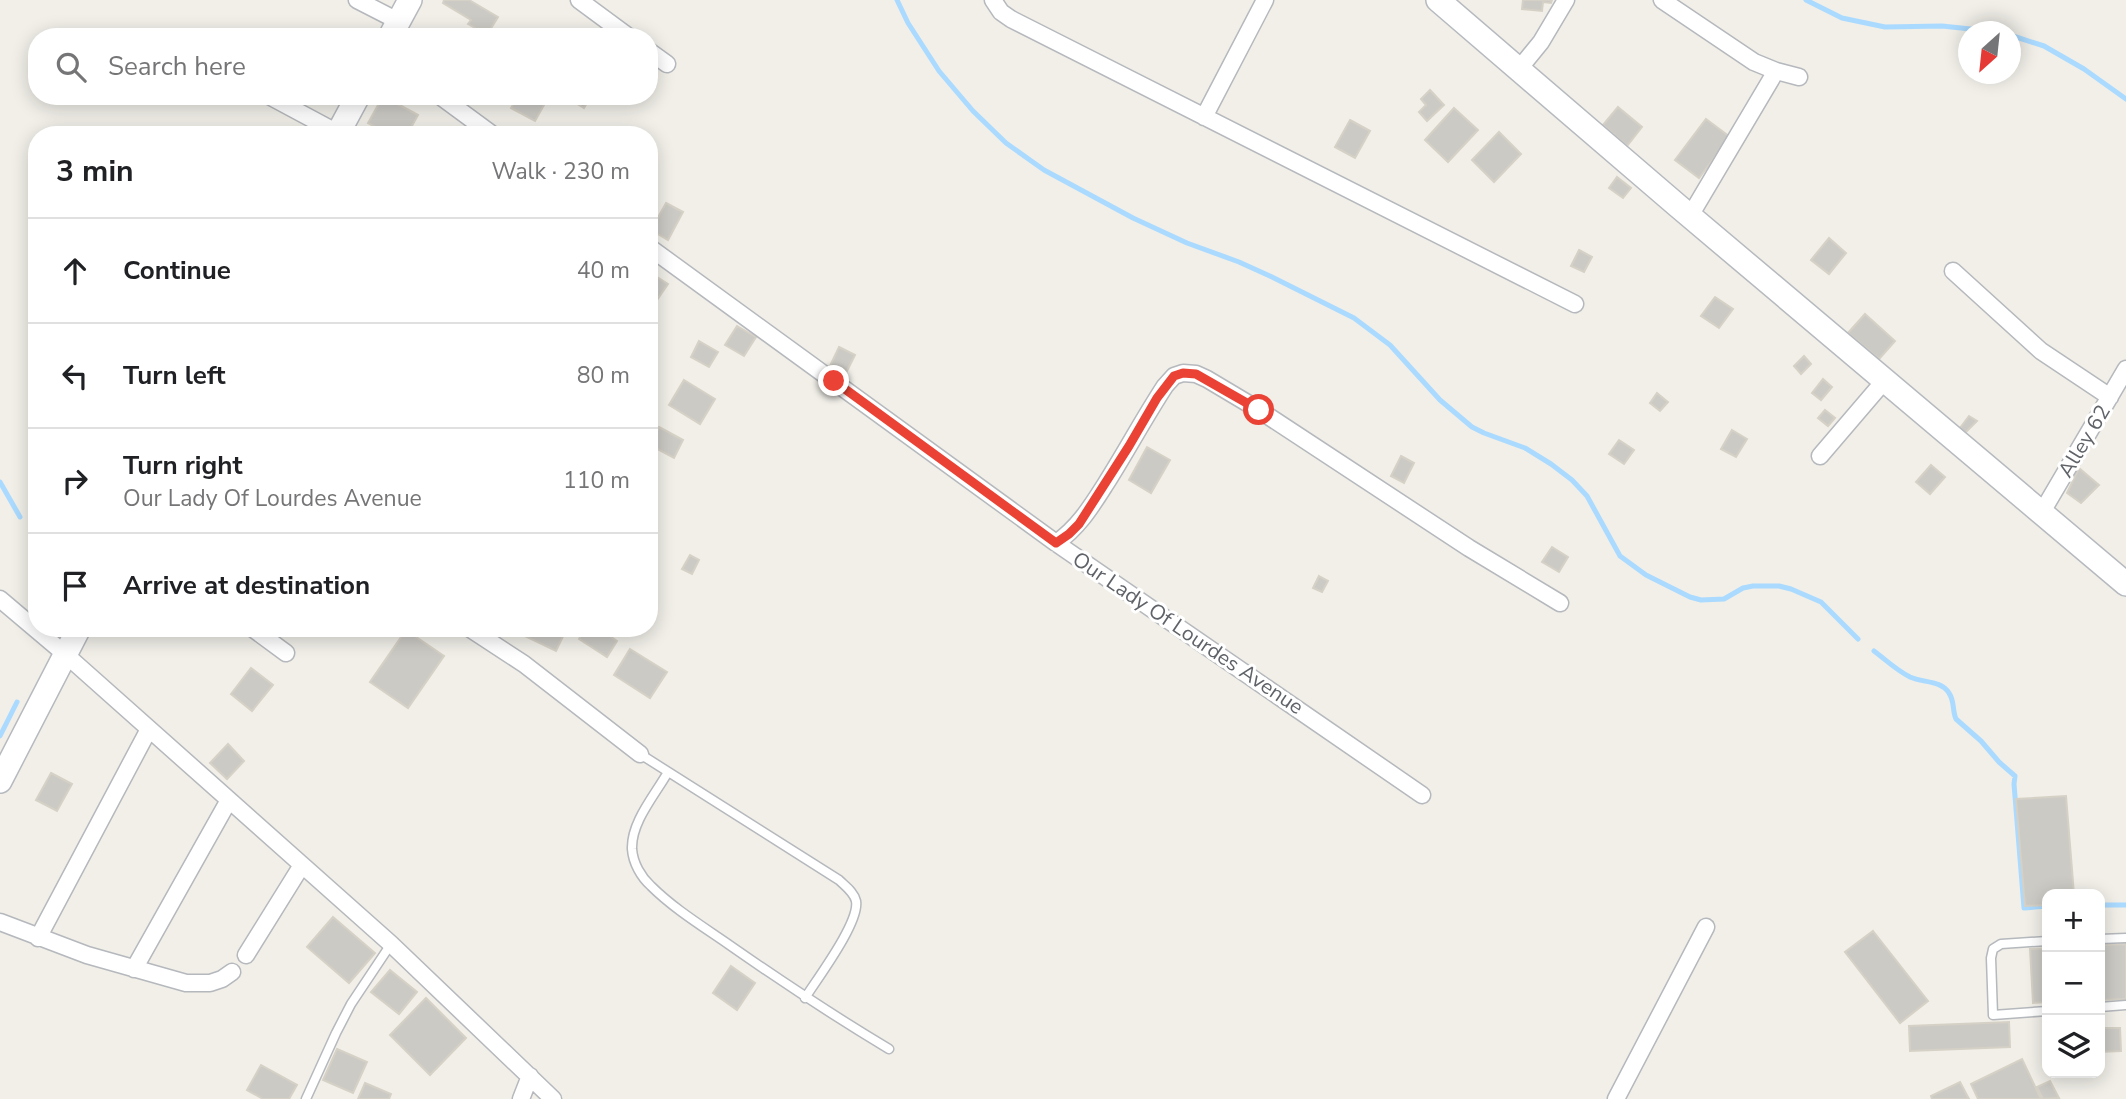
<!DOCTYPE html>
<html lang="en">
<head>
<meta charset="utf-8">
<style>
	:root { --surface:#fff; --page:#f6f6f6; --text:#202124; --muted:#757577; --line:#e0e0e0 }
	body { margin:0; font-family:"Nunito Sans",sans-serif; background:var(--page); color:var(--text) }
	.controls { position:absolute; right:21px; bottom:21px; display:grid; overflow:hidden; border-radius:14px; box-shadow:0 4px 18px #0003 }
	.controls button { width:63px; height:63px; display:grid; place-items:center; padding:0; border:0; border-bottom:2px solid var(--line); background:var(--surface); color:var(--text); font:35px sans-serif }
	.compass { position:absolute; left:1958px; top:21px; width:63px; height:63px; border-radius:50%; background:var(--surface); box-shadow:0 4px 18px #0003; rotate:207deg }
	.stop { position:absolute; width:21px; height:21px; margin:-16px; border:5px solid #ea4335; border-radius:50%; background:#fff }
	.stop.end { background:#ea4335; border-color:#fff; box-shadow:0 2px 7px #0008 }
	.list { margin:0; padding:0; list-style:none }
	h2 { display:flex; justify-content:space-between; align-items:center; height:91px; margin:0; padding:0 28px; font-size:30px }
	h2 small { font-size:23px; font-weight:400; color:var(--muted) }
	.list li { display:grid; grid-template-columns:46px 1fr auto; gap:21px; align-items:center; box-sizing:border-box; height:105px; padding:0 28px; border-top:2px solid var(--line) }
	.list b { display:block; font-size:26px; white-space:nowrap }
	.list p { margin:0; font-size:23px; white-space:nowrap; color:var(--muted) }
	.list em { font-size:23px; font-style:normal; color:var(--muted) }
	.icon { flex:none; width:38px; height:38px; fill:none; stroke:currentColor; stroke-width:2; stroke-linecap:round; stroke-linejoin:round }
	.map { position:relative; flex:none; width:2126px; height:1099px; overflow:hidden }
	.search { position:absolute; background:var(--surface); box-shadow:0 4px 18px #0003; left:28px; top:28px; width:630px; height:77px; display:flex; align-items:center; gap:18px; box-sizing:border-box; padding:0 24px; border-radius:28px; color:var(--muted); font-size:26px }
	.panel { position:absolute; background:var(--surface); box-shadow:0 4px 18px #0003; left:28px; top:126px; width:630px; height:511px; border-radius:28px }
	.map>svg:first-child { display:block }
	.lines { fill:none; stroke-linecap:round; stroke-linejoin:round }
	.stream { stroke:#aadaff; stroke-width:5 }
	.building { fill:#cccac5; stroke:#d6d1c6; stroke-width:2 }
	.lane-casing { stroke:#b5b8bc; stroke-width:11 }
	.street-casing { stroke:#b5b8bc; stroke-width:19 }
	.secondary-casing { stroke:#b6babf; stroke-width:26 }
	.lane { stroke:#fff; stroke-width:8 }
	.street { stroke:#fff; stroke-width:16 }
	.secondary { stroke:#fff; stroke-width:23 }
	.route { stroke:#ea4335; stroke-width:9 }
	.labels { text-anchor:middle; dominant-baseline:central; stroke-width:6; stroke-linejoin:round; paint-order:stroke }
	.street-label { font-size:21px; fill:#5f6368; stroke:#fff }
</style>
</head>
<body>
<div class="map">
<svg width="2126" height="1099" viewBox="0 0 2126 1099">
	<rect width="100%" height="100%" fill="#f1efe8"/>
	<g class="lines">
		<path class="stream" d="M897 0 908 23 939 71 973 111 1006 143 1044 170 1133 218 1187 243 1239 262 1272 277 1354 318 1390 345 1440 400 1472 427 1484 433 1525 448 1551 464 1572 480 1587 496 1620 556 1646 575 1690 597 1701 600 1724 599 1743 588 1753 586H1779L1791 589 1821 602 1858 639
			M1806 0 1842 18 1885 27 1942 26 1999 32
			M2010 35 2044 46 2084 69 2126 99
			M0 482 20 517
			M1874 651C1886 660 1896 670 1910 677 1923 683 1941 680 1949 693 1955 702 1952 710 1956 719L1981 741 1999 762 2015 776 2014 784 2024 908 2047 906
			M0 736 17 702
			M2100 905H2126"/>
	</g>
	<path class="building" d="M444 0H469L498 17 487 35 468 24 471 20 443 3Z
		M1523 0H1552L1551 3 1543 2 1542 11 1522 9Z
		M1430 90 1444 105 1427 121 1419 112 1426 105 1421 99Z
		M383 96 418 115 407 135H390L368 123Z
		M518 96H546L548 98 535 121 511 108Z
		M565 96H591L584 108Z
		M1618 107 1642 127 1627 146 1603 125Z
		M1454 108 1478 130 1448 162 1425 140Z
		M1706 119 1730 137 1699 178 1675 160Z
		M1350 120 1370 131 1355 158 1335 147Z
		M1499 132 1521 154 1494 182 1472 160Z
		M1617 177 1631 188 1623 198 1609 188Z
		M666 203 683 212 668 240 651 230Z
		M1829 238 1846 253 1829 274 1811 260Z
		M1579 250 1592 257 1584 272 1571 266Z
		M654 275 668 284 657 300 649 294V282Z
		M1715 297 1733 309 1719 328 1701 316Z
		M1865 314 1895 341 1879 359 1848 333Z
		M737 326 756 337 744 356 725 345Z
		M699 341 718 352 709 367 691 357Z
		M839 347 855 355 844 377 828 370Z
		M1804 356 1811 364 1801 374 1794 366Z
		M1823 379 1832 387 1821 400 1812 393Z
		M684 380 715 399 700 424 669 405Z
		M1657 393 1668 402 1660 411 1650 403Z
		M1825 410 1835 418 1828 426 1818 418Z
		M1969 416 1977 421 1964 434 1960 428Z
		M659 427 683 440 674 458 650 445Z
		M1732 430 1747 439 1736 457 1721 449Z
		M1619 440 1634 450 1624 464 1609 454Z
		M1147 447 1170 460 1151 493 1129 480Z
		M1401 456 1414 463 1404 483 1391 476Z
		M1931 465 1945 477 1930 494 1916 482Z
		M2079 468 2099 485 2081 503 2067 493Z
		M1552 547 1568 557 1559 572 1542 562Z
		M690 555 699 560 692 574 682 569Z
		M1319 576 1328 581 1322 592 1313 588Z
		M508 628H567L556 651Z
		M586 628H598L617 641 607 657 579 639Z
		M406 630 444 656 408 708 370 682Z
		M630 649 667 672 650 698 614 675Z
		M251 668 273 685 252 711 231 694Z
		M228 744 244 761 227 779 210 763Z
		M51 773 72 784 57 811 36 800Z
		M2066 796 2074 894H2047V905L2025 906 2016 799Z
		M333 917 375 953 349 983 307 947Z
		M1873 931 1928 1001 1900 1023 1845 952Z
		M2126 944V999L2100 1000V945Z
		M2047 948V1002L2033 1003 2030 949Z
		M731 966 755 983 737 1010 713 993Z
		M390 970 417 992 399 1014 371 992Z
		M426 998 466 1038 430 1075 390 1035Z
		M2009 1022 2010 1047 1910 1051 1909 1026Z
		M2100 1028H2120L2121 1051 2100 1052Z
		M337 1049 367 1062 353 1093 323 1080Z
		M2022 1059 2041 1099H1978L1971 1084Z
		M261 1065 297 1085 289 1099H263L247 1090Z
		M2050 1081 2059 1098 2043 1099 2037 1087Z
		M1960 1082 1969 1099H1932L1931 1096Z
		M365 1083 391 1094 389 1099H358Z"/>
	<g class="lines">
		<defs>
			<path id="lane" d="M640 754 839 880C845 886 854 892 856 901 860 922 817 979 805 998
				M668 772C655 795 631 822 632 849 633 863 641 877 651 886 673 908 702 926 728 944 781 981 834 1016 889 1049
				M2100 939 2126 938
				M2047 941 2001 944 1993 949 1991 958 1993 1015 2047 1011
				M2100 1007 2126 1005
				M306 1099 336 1033 351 1004 391 944"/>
			<path id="street" d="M357 0 398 21
				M579 0 629 37
				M993 0 1001 12 1011 19 1575 304
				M1662 0 1754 62 1776 71 1799 77
				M649 51 667 64
				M1519 69 1541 42 1566 0
				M269 96 338 133
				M440 96 493 135
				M1204 117 1265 0
				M1690 216 1776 71
				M649 247 1056 543 1422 795
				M1953 271 2041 351 2110 397
				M1820 456 1885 380
				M2042 512 2126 369
				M1056 543C1078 528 1091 507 1105 485 1126 452 1144 418 1165 386L1174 376 1183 373 1196 374 1207 379 1259 410 1469 548 1560 603
				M0 599 65 654 391 944 553 1099
				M252 628 286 653
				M469 628 524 664 640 754
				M0 922 87 955 186 983H210L222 979 232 972
				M38 938 149 729
				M246 955 302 865
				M134 969 229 800
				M521 1099 530 1076
				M1616 1099 1706 927"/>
			<path id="secondary" d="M1438 0 1678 206 2126 584
				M390 37 410 0
				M337 135 358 96
				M0 781 79 628"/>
		</defs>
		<use href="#lane" class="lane-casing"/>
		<use href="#street" class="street-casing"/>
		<use href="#secondary" class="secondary-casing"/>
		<use href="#lane" class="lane"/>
		<use href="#street" class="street"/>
		<use href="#secondary" class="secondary"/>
	</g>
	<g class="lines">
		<path class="route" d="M834 381 1056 543 1069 534 1079 524 1129 446 1157 398 1174 376 1183 373 1196 374 1259 410"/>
	</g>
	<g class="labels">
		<g class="street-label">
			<text transform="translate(2084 441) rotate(-59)">Alley 62</text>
			<text transform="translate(1188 633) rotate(34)">Our Lady Of Lourdes Avenue</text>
		</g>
	</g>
</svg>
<div class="controls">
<button>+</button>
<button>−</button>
<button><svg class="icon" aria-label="layers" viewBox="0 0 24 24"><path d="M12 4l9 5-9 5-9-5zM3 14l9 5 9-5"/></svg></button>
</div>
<svg class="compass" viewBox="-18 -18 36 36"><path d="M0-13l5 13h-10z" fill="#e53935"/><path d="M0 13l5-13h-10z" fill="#757577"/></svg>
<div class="stop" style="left:1259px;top:410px"></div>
<div class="stop end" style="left:834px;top:381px"></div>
<div class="search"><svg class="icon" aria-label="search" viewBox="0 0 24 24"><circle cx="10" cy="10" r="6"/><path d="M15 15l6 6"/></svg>Search here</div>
<section class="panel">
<h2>3 min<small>Walk · 230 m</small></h2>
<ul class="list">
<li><svg class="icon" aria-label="ahead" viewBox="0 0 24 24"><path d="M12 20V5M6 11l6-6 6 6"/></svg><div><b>Continue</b></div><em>40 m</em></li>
<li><svg class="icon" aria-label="left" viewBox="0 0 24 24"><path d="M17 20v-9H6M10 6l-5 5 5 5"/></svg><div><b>Turn left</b></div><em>80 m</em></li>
<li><svg class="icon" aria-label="right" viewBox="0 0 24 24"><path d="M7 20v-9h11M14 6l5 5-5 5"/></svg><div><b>Turn right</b><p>Our Lady Of Lourdes Avenue</p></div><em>110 m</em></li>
<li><svg class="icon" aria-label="arrive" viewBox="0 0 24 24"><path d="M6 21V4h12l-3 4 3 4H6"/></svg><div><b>Arrive at destination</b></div></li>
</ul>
</section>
</div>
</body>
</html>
